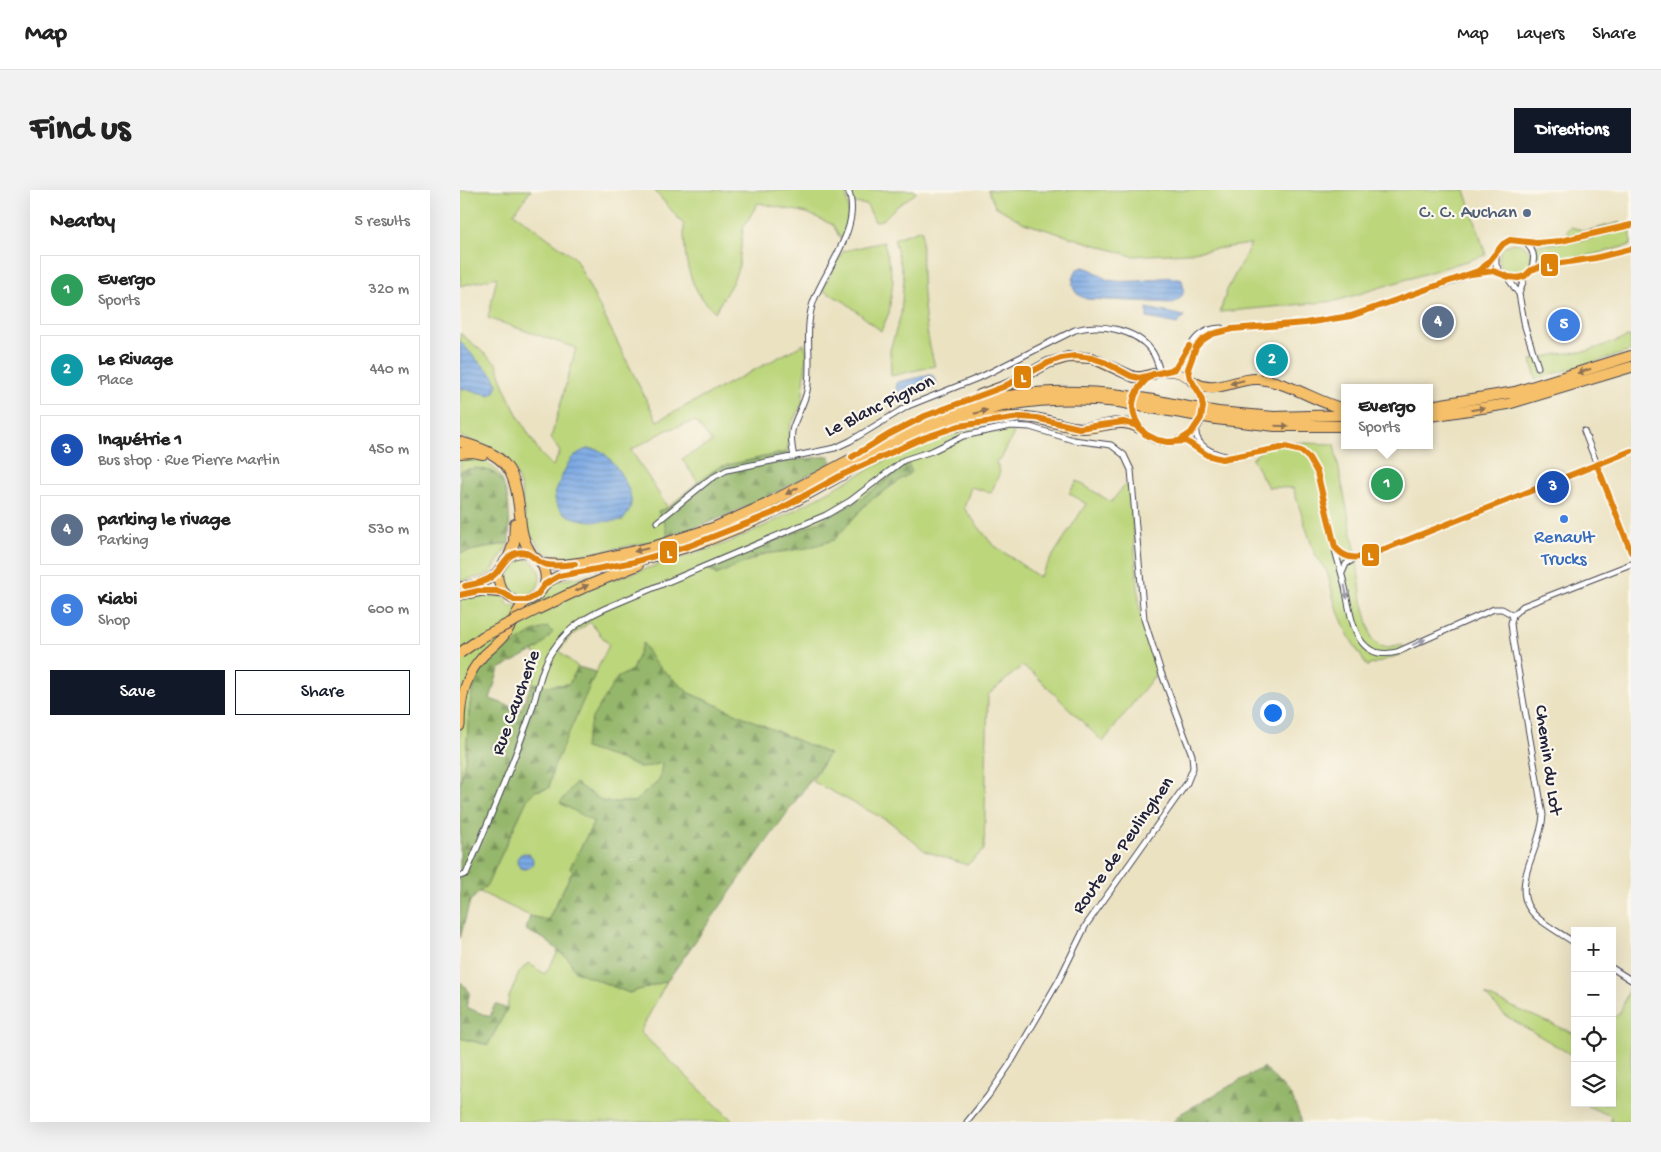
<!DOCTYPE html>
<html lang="en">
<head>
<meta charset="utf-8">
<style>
	:root { --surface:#fff; --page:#f2f2f2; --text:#222; --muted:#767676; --line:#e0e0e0; --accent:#111827 }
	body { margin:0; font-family:"Gochi Hand",sans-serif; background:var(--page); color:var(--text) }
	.controls { position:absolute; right:15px; bottom:15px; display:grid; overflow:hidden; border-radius:0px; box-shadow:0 5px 20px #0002 }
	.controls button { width:45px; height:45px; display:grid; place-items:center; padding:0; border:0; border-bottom:1px solid var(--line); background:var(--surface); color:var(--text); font:25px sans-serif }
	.you { position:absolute; left:812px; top:522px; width:18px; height:18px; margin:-12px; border:4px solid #fff; border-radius:50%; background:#1a73e8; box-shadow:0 0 0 8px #1a73e833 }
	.badge { display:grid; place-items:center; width:32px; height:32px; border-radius:50%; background:var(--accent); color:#fff; font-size:16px; font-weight:700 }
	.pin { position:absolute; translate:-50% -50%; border:2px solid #fff; box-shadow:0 1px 5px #0006 }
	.popup { position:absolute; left:881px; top:194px; width:92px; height:65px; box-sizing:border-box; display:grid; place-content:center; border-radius:0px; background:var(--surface); filter:drop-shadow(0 1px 4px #0005); font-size:16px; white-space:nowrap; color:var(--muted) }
	.popup b { font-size:19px; color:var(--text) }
	.popup::after { content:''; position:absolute; left:50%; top:100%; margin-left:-10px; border:10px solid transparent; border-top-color:var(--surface) }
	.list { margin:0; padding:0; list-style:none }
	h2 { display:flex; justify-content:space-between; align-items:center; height:65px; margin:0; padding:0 20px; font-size:21px }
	h2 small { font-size:16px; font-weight:400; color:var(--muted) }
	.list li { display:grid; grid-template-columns:32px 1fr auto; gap:15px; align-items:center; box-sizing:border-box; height:70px; margin:0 10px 10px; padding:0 10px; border:1px solid var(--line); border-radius:0px }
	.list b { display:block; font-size:19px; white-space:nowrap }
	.list p { margin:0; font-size:16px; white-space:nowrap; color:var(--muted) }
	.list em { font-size:16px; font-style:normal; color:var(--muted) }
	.actions { display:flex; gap:10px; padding:15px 20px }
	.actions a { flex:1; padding:11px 0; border:1px solid var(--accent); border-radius:0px; text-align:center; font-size:18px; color:var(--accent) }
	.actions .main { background:var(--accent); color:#fff }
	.icon { flex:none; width:28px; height:28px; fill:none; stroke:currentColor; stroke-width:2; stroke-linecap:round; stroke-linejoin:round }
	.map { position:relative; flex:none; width:1171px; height:932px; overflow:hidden; border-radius:0px }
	header { display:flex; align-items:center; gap:30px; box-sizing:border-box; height:70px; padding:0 25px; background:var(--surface); border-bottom:1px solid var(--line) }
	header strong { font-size:24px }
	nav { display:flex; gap:28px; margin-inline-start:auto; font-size:18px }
	.intro { display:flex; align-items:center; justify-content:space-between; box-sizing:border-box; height:120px; padding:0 30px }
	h1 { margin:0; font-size:35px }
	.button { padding:12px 22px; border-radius:0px; background:var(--accent); color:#fff; font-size:18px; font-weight:700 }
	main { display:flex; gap:30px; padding:0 30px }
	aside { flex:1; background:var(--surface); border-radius:0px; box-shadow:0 5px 20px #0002 }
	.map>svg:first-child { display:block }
	.green { fill:#bcd67c; stroke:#6f7c5c; fill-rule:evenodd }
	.forest { fill:url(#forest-firs); stroke:#5c6c54 }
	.water { fill:url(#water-rules); stroke:#4e6690 }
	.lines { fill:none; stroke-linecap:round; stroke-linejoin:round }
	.street-casing { stroke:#403f4f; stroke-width:7 }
	.secondary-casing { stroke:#403f4f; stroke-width:9 }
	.primary-casing { stroke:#403f4f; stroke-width:11 }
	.highway-casing { stroke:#403f4f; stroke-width:12 }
	.street { stroke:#fff; stroke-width:5 }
	.secondary { stroke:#fbe6c4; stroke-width:8 }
	.primary { stroke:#f6c06b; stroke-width:9 }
	.highway { stroke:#f6c06b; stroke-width:10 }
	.highway-bridge-casing { stroke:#403f4f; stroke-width:12; stroke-linecap:butt }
	.highway-bridge { stroke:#f6c06b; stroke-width:10 }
	.bus-1-casing { stroke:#fbf7ec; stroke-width:10 }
	.bus-1 { stroke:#de8109; stroke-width:6 }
	.oneway { fill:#8c7153 }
	.oneway2 { fill:#9c9ca7 }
	.service-dot { fill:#5c6f8a; stroke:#fbf7ec; stroke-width:2 }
	.shop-dot { fill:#3f7fe0; stroke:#fbf7ec; stroke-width:2 }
	.labels { text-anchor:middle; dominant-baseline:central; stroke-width:4.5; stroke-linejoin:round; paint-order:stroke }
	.service-label { font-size:19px; fill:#4e5e75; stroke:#fbf7ec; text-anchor:end }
	.street-label { font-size:19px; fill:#22223b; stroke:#fbf7ec }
	.shop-label { font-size:19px; fill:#366cbe; stroke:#fbf7ec }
	.line-badge { stroke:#fbf7ec; stroke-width:2 }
	.badge-label { font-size:14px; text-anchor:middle; font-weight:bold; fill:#fff }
</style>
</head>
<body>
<header>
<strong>Map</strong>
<nav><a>Map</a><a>Layers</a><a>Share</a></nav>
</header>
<div class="intro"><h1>Find us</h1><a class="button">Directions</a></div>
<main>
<aside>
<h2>Nearby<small>5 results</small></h2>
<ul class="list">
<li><span class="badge" style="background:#2e9e5b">1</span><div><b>Evergo</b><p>Sports</p></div><em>320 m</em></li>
<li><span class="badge" style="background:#0f9aa8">2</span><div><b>Le Rivage</b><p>Place</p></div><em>440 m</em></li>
<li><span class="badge" style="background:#1a4fb4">3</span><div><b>Inquétrie 1</b><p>Bus stop · Rue Pierre Martin</p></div><em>450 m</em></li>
<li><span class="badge" style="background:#5c6f8a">4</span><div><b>parking le rivage</b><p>Parking</p></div><em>530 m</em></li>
<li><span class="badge" style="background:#3f7fe0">5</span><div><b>Kiabi</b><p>Shop</p></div><em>600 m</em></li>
</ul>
<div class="actions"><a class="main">Save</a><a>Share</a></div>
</aside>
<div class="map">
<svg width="1171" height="932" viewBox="0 0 1171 932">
	<defs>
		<pattern id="forest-firs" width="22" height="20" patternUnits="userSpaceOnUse" patternTransform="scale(1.25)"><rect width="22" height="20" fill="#95b76c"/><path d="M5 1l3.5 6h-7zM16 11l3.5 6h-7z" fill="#79945a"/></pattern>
		<pattern id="water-rules" width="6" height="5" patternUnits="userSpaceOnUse" patternTransform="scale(1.25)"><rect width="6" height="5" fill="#7ba9e4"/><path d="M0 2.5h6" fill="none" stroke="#6489ba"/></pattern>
	</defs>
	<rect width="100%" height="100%" fill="#fbf7ec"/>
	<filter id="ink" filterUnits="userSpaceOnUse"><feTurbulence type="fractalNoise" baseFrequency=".02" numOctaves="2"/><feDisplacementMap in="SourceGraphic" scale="10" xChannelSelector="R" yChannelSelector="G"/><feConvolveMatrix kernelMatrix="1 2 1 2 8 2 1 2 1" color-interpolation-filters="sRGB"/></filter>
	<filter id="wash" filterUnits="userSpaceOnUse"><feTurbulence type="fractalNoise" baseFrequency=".0096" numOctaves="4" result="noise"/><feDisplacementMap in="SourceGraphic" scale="20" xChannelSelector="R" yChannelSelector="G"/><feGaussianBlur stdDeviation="1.12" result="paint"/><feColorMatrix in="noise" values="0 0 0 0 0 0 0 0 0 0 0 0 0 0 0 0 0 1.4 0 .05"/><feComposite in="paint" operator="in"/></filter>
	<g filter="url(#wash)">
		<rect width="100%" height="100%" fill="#ebe2c2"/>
		<path class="green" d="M0 0H71L54 23 115 68 197 231 344 154 347 162 342 214 330 236 327 262 259 277 238 292 222 269 252 252 235 231 207 240 171 260 208 318 198 321 204 332 208 346 185 353 105 368 84 363 67 339 61 299 55 280 43 264 0 246V143L37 174 47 204 57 224 80 263 93 276 100 262 91 248 116 158 28 128 37 87 0 96Z
			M194 0H385C390 19 390 32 381 50L373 35 347 23 298 13 283 38 279 76 272 93 255 122C250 117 245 112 241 107 226 86 224 59 224 35Z
			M390 0H454L456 3 436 17 424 29 415 32 407 15 394 13Z
			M528 0H1005L1026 65 876 111 760 122 767 100 791 54 726 63 672 66 564 33 535 16Z
			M1161 32V34L1113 45H1109L1107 41 1111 37 1126 41Z
			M1171 38V55L1127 66 1078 72 1077 64 1073 56 1129 49Z
			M462 39C461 85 462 132 475 176L431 186 430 160 441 124 444 88 434 49Z
			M424 52 433 91 429 123 421 141 385 112 362 100 383 61Z
			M1039 69a16 16 0 1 1 32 0a16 16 0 1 1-32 0Z
			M1171 146V161L1076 189 1071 170 1098 164 1128 161Z
			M543 232 554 243 540 271 537 270 536 272 540 282 531 303 511 297 504 318 532 354 579 387 626 314 609 303 617 291 651 312 665 295 670 297 680 423 698 481 643 552 574 484 562 476 528 505 524 660 507 675 465 661 430 632 352 591 369 564 229 503 194 472 172 480 157 488 162 570 181 578 203 573 199 591 174 612H144L114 594 134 632 110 678 113 680 88 730 70 726 20 702 27 695 68 608 75 601 89 598 93 579 124 506 149 455 130 432 110 447 99 461 118 477 109 494 86 496 72 493 81 467 73 462 79 458 18 486 11 507 9 523 6 566 0 594V409L15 406H43L49 416C83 416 73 408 96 391L147 383 151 390 270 352 317 330 444 260 491 242ZM448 273 451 282 407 313 374 350 329 361 304 364 256 385 249 378C299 358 350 340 396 312 414 301 430 284 448 273Z
			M811 252 874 254 896 364 902 410 912 449 920 456 928 458 942 455 948 462 907 476 888 445 880 426 875 414 868 385 864 376 855 365 833 298 808 297 792 269Z
			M0 257 5 267C28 270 34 274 44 294 41 291 37 285 32 282 24 278 8 277 0 282Z
			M49 353 31 382 24 386 0 391V363Z
			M42 387a19 19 0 1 1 38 0a19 19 0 1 1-38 0Z
			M97 761 108 768 115 781 169 803 207 791 180 842 274 932H0V848L28 855 47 819 49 807 59 783 68 773 85 784 97 764Z
			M1171 793V932H1151V926L1127 916 1128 913H1152V829L1160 823Z
			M1025 805 1115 844V867L1046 826Z"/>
		<path class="forest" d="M327 262 336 270 369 266 372 272C320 301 265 330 208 346L204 332 198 321 208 318 238 292 259 277Z
			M448 273 452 282 407 313 374 350 347 358 304 364 256 385 248 378C298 358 349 340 395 312 414 301 431 286 448 273Z
			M16 278C21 280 27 280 32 282 53 293 49 333 49 353L0 363V282L3 280Z
			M87 437 93 442 79 458 39 479 30 509 61 520 72 493 86 496 109 494 118 477 136 482 93 579 89 598 75 601 68 608 27 695 10 711 0 748V594L6 566 9 523 11 507 18 486 28 471 73 442Z
			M183 453 194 472 229 503 369 564 207 791 169 803 115 781 108 768 84 749 66 740 70 726 88 730 113 680 110 678 134 632 100 613 115 593 144 612H174L199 591 202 573 181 578 162 570 124 558 132 528 157 488 172 480Z
			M0 791 10 802 6 817 30 827 35 814 47 819 28 855 0 848Z
			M804 877 832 907 842 932H713L720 924Z"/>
		<path class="water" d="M623 77C632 79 637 83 644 88 653 93 669 91 679 91 694 90 709 84 722 90 725 102 724 108 713 113L627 109C611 104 610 93 617 79Z
			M687 118 724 126H725L717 134 687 128Z
			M0 151 15 168 34 186 37 195 35 202 30 205 0 198Z
			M470 185 473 186 477 195 475 198 445 206 436 199 437 192Z
			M127 259C132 259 138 259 142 262 153 269 170 296 171 309 172 317 168 324 163 330 145 333 97 334 95 308 94 302 100 292 102 286 109 271 111 265 127 259Z
			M57 671a8 8 0 1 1 16 0a8 8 0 1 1-16 0Z"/>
	</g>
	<g filter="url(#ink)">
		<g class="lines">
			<defs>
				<path id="street" d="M1064 52C1074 59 1076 68 1071 79
					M1036 66V75L1041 83
					M1021 82 1035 81 1049 87 1058 88 1065 86 1071 80 1082 76 1135 68 1171 59
					M1047 87 1059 104 1065 137 1078 177
					M1059 104 1065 86
					M708 181C729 176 725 139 761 138
					M732 191C721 173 737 152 752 144 766 137 783 138 797 137 820 135 843 134 866 131 899 125 930 114 961 102 980 96 1000 90 1018 81 1033 73 1035 57 1047 51 1056 47 1067 53 1077 53 1109 52 1140 43 1171 35
					M736 238C734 255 751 263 766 266
					M1124 241 1171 362
					M719 251C736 250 742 270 767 268L825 257C841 258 852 267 857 282L875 357 880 363 887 367 897 368 907 366 1171 261
					M334 267C332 258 330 246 333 237 337 225 344 214 347 201 353 171 343 139 354 110 366 78 403 36 388 0
					M197 332 250 289 267 280 375 258 390 251 448 216 523 186 615 140C640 133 675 139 691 160 696 166 698 175 700 182
					M875 360C878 372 882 384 885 397 891 425 894 473 937 462L1034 419H1042L1053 425
					M882 383 886 374 894 369
					M1053 425 1051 433 1053 450 1083 625C1082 640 1077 652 1072 666 1051 720 1074 726 1115 753
					M1053 425 1063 416 1171 374
					M0 686 6 684C28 633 50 581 69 528 77 507 80 478 93 460 108 437 129 425 153 415L366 325 390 311 444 270 472 261 503 246 551 236 570 237 613 250 651 255 664 265 671 280 684 429 701 482 732 565 733 578 727 593 626 735 599 790 550 874 528 906 507 932
					M1152 778 1171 790"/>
				<path id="secondary" d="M673 217a35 35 0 1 1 70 0a35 35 0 1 1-70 0Z"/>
				<path id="primary" d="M0 397C11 395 24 394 33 386 43 378 43 366 57 363 82 358 96 393 75 407 56 420 35 401 38 381
					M0 405 23 401 44 403
					M0 536C0 509 5 485 24 465 31 458 40 452 46 443 54 432 55 420 66 411"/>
				<path id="highway" d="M732 191C755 207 775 187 799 189 829 192 856 212 884 219
					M520 205 550 194 588 173 608 167 632 168 674 187H682L693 184
					M693 210 723 216
					M970 216 1055 202 1171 166
					M691 218 722 223
					M758 222 814 227 884 225
					M970 226 1048 214 1171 177
					M756 229 815 236H884
					M479 241C507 233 545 223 574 228 591 230 606 238 623 238 643 238 660 227 679 238
					M0 252C47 265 55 277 60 325 61 340 63 352 72 365
					M0 263 13 262 23 264
					M49 366 54 353 55 334
					M82 374 103 375 126 372 196 356 253 338 307 314 459 233C523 203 591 197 661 205
					M85 394C106 378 136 380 161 374 190 368 219 360 248 350 276 339 304 328 331 313 382 286 431 254 485 233 540 211 600 206 659 212
					M78 419 127 396 178 375"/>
			</defs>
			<use href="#street" class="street-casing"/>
			<use href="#secondary" class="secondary-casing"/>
			<use href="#primary" class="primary-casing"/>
			<use href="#highway" class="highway-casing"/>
			<use href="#street" class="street"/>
			<use href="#secondary" class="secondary"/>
			<use href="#primary" class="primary"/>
			<use href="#highway" class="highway"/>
			<defs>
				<path id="highway-bridge" d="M661 205 693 210
					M659 212 691 218
					M723 216 758 222
					M722 223 756 229
					M0 463 24 446 78 419"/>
			</defs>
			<use href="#highway-bridge" class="highway-bridge-casing"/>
			<use href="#highway-bridge" class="highway-bridge"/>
			<defs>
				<path id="bus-1" d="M1011 84 1033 81 1049 87 1058 88 1065 86 1071 80 1082 76 1135 68 1171 59
					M685 244C666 222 670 201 693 184
					M710 252 726 251 747 265 762 269 825 257 841 261 849 268 857 282 875 357C884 368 893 369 907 366L1171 261
					M392 267 428 245 465 226 543 197 588 173 601 168 615 166 632 168 644 172 671 186 679 188 715 179 729 156
					M1137 275 1171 362
					M5 396C15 394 26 392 34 385 42 378 45 366 56 363 69 359 73 370 84 374 93 377 105 375 115 374
					M0 405 18 401H36L44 403 54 410H68L77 405 85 394 99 386 174 372 229 356 313 323 382 285 463 248 499 236 560 227 576 228 619 238 663 232 675 235 687 245 697 250 708 252 719 251 731 243 741 228 743 217 741 206 730 188 728 179 736 157 741 151 752 144 772 139 845 133 891 126 1018 81 1027 74 1043 54 1050 50 1077 53 1101 51 1171 35"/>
			</defs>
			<use href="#bus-1" class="bus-1-casing"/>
			<use href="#bus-1" class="bus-1"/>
		</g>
		<defs><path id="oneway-solid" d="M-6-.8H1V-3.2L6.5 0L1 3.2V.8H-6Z" transform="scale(1.25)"/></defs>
		<g class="oneway">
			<use href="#oneway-solid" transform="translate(1124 181) rotate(163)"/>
			<use href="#oneway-solid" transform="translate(777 192) rotate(166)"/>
			<use href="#oneway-solid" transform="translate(1018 219) rotate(-9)"/>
			<use href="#oneway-solid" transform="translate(521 222) rotate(-14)"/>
			<use href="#oneway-solid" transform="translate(822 236) rotate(2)"/>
			<use href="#oneway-solid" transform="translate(332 301) rotate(152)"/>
			<use href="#oneway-solid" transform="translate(181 360) rotate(167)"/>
			<use href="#oneway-solid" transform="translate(122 398) rotate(-25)"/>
		</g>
		<g class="oneway2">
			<use href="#oneway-solid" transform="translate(886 402) rotate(79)"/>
			<use href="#oneway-solid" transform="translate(959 452) rotate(-24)"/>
		</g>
	</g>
	<circle class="service-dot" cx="1067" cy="23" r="5"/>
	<circle class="shop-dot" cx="1104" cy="329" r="5"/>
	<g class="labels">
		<g class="service-label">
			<text x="1057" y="23">C. C. Auchan</text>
		</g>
		<g class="street-label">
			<text transform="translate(420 217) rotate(-26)">Le Blanc Pignon</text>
			<text transform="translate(57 513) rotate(-70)">Rue Caucherie</text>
			<text transform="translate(1087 570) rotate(82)">Chemin du Lot</text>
			<text transform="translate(664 656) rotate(-55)">Route de Peulinghen</text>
		</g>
		<g class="shop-label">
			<text x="1104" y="348">Renault<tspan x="1104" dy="22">Trucks</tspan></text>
		</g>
	</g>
	<g class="line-badge">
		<rect x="1080" y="63" width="19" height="24" rx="5" fill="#de8109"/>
		<rect x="553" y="175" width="19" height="24" rx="5" fill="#de8109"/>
		<rect x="199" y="350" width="19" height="24" rx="5" fill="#de8109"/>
		<rect x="901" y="353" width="19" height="24" rx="5" fill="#de8109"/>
	</g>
	<g class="badge-label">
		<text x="1089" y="80">L</text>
		<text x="563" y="191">L</text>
		<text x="209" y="367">L</text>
		<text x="910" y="369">L</text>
	</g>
</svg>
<div class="controls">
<button>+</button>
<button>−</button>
<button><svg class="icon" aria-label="locate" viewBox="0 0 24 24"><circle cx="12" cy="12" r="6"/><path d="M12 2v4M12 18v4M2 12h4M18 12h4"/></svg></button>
<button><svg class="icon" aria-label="layers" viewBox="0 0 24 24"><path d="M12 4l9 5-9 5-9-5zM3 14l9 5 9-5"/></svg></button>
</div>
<div class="you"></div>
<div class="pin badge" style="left:927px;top:294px;background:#2e9e5b">1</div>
<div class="popup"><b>Evergo</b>Sports</div>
<div class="pin badge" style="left:812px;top:170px;background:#0f9aa8">2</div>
<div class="pin badge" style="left:1093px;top:297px;background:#1a4fb4">3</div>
<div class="pin badge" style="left:978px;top:132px;background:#5c6f8a">4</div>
<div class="pin badge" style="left:1104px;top:135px;background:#3f7fe0">5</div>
</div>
</main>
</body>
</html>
